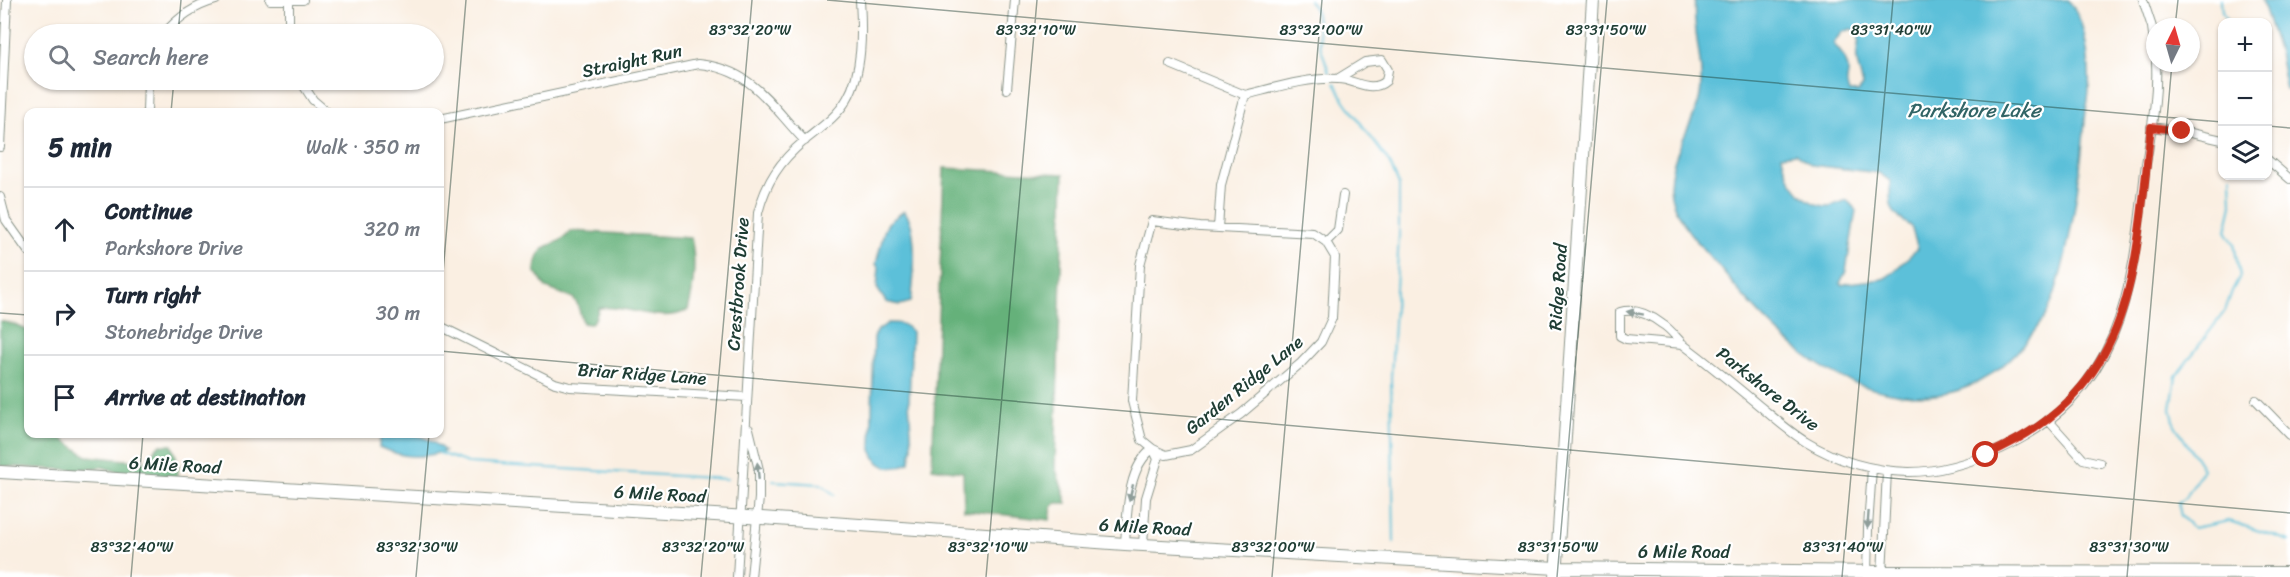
<!DOCTYPE html>
<html lang="en">
<head>
<meta charset="utf-8">
<style>
	:root { --surface:#fff; --page:#f2f2f3; --text:#1f2937; --muted:#747a83; --line:#e0e1e3 }
	body { margin:0; font-family:Sriracha,sans-serif; background:var(--page); color:var(--text) }
	.controls { position:absolute; right:18px; top:18px; display:grid; overflow:hidden; border-radius:12px; box-shadow:0 2px 4px #0004 }
	.controls button { width:54px; height:54px; display:grid; place-items:center; padding:0; border:0; border-bottom:2px solid var(--line); background:var(--surface); color:var(--text); font:30px sans-serif }
	.compass { position:absolute; left:2146px; top:18px; width:54px; height:54px; border-radius:50%; background:var(--surface); box-shadow:0 2px 4px #0004; rotate:5deg }
	.stop { position:absolute; width:18px; height:18px; margin:-14px; border:4px solid #c8321e; border-radius:50%; background:#fff }
	.stop.end { background:#c8321e; border-color:#fff; box-shadow:0 2px 6px #0008 }
	.list { margin:0; padding:0; list-style:none }
	h2 { display:flex; justify-content:space-between; align-items:center; height:78px; margin:0; padding:0 24px; font-size:26px }
	h2 small { font-size:20px; font-weight:400; color:var(--muted) }
	.list li { display:grid; grid-template-columns:39px 1fr auto; gap:18px; align-items:center; box-sizing:border-box; height:84px; padding:0 24px; border-top:2px solid var(--line) }
	.list b { display:block; font-size:22px; white-space:nowrap }
	.list p { margin:0; font-size:20px; white-space:nowrap; color:var(--muted) }
	.list em { font-size:20px; font-style:normal; color:var(--muted) }
	.icon { flex:none; width:33px; height:33px; fill:none; stroke:currentColor; stroke-width:2; stroke-linecap:round; stroke-linejoin:round }
	.map { position:relative; flex:none; width:2290px; height:577px; overflow:hidden }
	.search { position:absolute; background:var(--surface); box-shadow:0 2px 4px #0004; left:24px; top:24px; width:420px; height:66px; display:flex; align-items:center; gap:15px; box-sizing:border-box; padding:0 21px; border-radius:33px; color:var(--muted); font-size:22px }
	.panel { position:absolute; background:var(--surface); box-shadow:0 2px 4px #0004; left:24px; top:108px; width:420px; height:330px; border-radius:12px }
	.map>svg:first-child { display:block }
	.forest { fill:#65b17a; stroke:#427757; stroke-width:1.5 }
	.water { fill:#5bc0d9; stroke:#3d7e86; stroke-width:1.5; fill-rule:evenodd }
	.lines { fill:none; stroke-linecap:round; stroke-linejoin:round }
	.stream { stroke:#5bc0d9; stroke-width:2 }
	.street-casing { stroke:#8c968b; stroke-width:10 }
	.secondary-casing { stroke:#8c968b; stroke-width:14 }
	.street { stroke:#fff; stroke-width:8 }
	.secondary { stroke:#fff; stroke-width:12 }
	.oneway { fill:#8f9e9a }
	.route { stroke:#c8321e; stroke-width:8 }
	.ticks { fill:none; stroke:#1f3d34; stroke-width:1.5; stroke-opacity:0.45 }
	.labels { text-anchor:middle; dominant-baseline:central; stroke-width:4.5; stroke-linejoin:round; paint-order:stroke }
	.street-label { font-size:18px; fill:#1f3d34; stroke:#fff }
	.water-label { font-size:20px; font-style:italic; fill:#316466; stroke:#fff }
	.ticks-label { font-size:15px; text-anchor:middle; fill:#1f3d34; stroke:#fff; stroke-width:4.5; stroke-linejoin:round; paint-order:stroke }
</style>
</head>
<body>
<div class="map">
<svg width="2290" height="577" viewBox="0 0 2290 577">
	<rect width="100%" height="100%" fill="#fff"/>
	<filter id="ink" filterUnits="userSpaceOnUse"><feTurbulence type="fractalNoise" baseFrequency=".0167" numOctaves="2"/><feDisplacementMap in="SourceGraphic" scale="12" xChannelSelector="R" yChannelSelector="G"/><feConvolveMatrix kernelMatrix="1 2 1 2 8 2 1 2 1" color-interpolation-filters="sRGB"/></filter>
	<filter id="wash" filterUnits="userSpaceOnUse"><feTurbulence type="fractalNoise" baseFrequency=".008" numOctaves="4" result="noise"/><feDisplacementMap in="SourceGraphic" scale="24" xChannelSelector="R" yChannelSelector="G"/><feGaussianBlur stdDeviation="1.35" result="paint"/><feColorMatrix in="noise" values="0 0 0 0 0 0 0 0 0 0 0 0 0 0 0 0 0 1.4 0 .05"/><feComposite in="paint" operator="in"/></filter>
	<g filter="url(#wash)">
		<rect width="100%" height="100%" fill="#faefe2"/>
		<path class="forest" d="M944 168 1064 174 1055 467 1067 503H1056L1052 507 1050 520 964 510 963 472 932 468Z
			M571 231 691 238C696 259 694 289 688 310 660 325 628 304 599 308L595 319 590 324 583 323 577 303 573 298 546 288 535 271C540 235 553 253 571 231Z
			M0 321 16 325 28 331V434H55L87 456 145 462 159 445H172L179 465 177 477 126 474 102 467 76 470 0 466Z"/>
		<path class="water" d="M1695 0H2068C2089 23 2093 82 2086 110 2081 166 2075 222 2060 276 2056 289 2052 306 2044 318 2027 342 2007 367 1980 381 1924 412 1849 390 1802 353 1772 329 1747 302 1723 272 1705 250 1683 230 1673 203 1661 171 1689 132 1698 104 1708 70 1691 34 1695 0ZM1851 29 1857 31C1862 41 1855 50 1857 61 1858 69 1861 77 1863 86L1858 92H1849C1844 81 1849 79 1848 68 1845 57 1840 51 1833 43L1842 32ZM1796 153 1812 165 1879 173 1890 181C1890 207 1888 212 1911 226L1918 249C1906 257 1896 272 1885 278 1876 282 1855 280 1842 285L1840 283 1846 271 1856 210 1847 200C1842 202 1835 205 1829 206 1803 207 1785 177 1782 155Z
			M2262 0H2290V90H2286L2279 53Z
			M904 211C919 225 914 281 911 302L900 305 886 302 877 288 879 268 876 264 884 232 888 223Z
			M888 323C899 323 905 323 912 332L909 401 912 447 910 462C891 472 879 469 871 450L874 337 878 330Z
			M387 434C413 433 424 433 445 451 420 459 403 458 379 447L380 438Z"/>
		<g class="lines">
			<path class="stream" d="M1309 0 1315 9 1320 45 1329 72
				M2221 0 2222 12 2228 22
				M1335 83 1345 101 1390 164 1399 185V235L1391 377 1394 542
				M2231 176 2232 205 2226 231 2234 244 2240 276 2232 291 2225 311 2176 376 2171 409 2175 425 2203 469 2185 498 2178 502 2181 516 2193 528 2229 521 2290 541
				M439 453 468 463 727 479
				M773 481 821 484 835 495"/>
		</g>
	</g>
	<g filter="url(#ink)">
		<g class="lines">
			<defs>
				<path id="street" d="M270 0H303
					M2143 0 2152 27 2155 51
					M289 1V34
					M164 34C178 17 194 6 216 0
					M1170 64 1245 95
					M300 80 313 100 327 112
					M1007 89 1015 0
					M147 112 148 80
					M440 119 698 64C753 69 770 105 805 141
					M2151 127 2182 131 2222 140
					M0 147 7 0
					M2268 160 2290 179
					M0 197 6 220 28 251
					M1218 228 1221 185 1245 95C1274 88 1309 77 1338 79 1354 79 1371 94 1386 81L1388 70 1382 60 1365 62 1339 78
					M1326 242 1338 230 1343 195
					M440 326 555 383 570 387 747 397
					M1683 344 1626 339 1620 336V312C1635 308 1650 315 1662 324 1671 329 1677 339 1685 346 1709 364 1732 383 1756 403 1772 416 1788 431 1806 442 1837 461 1872 471 1909 472 1941 472 1972 462 2001 449 2123 392 2132 290 2145 171 2150 136 2158 99 2156 63
					M2256 400 2290 435
					M2048 420 2083 459 2100 463
					M749 429 759 470V498L751 577
					M1125 544C1127 515 1127 466 1153 449
					M1143 545 1146 498 1158 459 1153 449 1142 440 1132 401 1140 265 1152 221 1200 227 1313 233 1326 242 1335 257 1332 318 1321 342 1301 363 1241 414 1191 450 1166 455 1153 449
					M1882 575 1887 471
					M1867 576 1868 528 1872 468
					M737 577 758 213C766 182 780 161 804 141 820 128 837 117 847 99 863 72 862 31 860 0"/>
				<path id="secondary" d="M0 472 748 517 1125 544 1557 568 1883 572 2290 573
					M1556 577 1593 0"/>
			</defs>
			<use href="#street" class="street-casing"/>
			<use href="#secondary" class="secondary-casing"/>
			<use href="#street" class="street"/>
			<use href="#secondary" class="secondary"/>
		</g>
		<defs><path id="oneway-solid" d="M-6-.8H1V-3.2L6.5 0L1 3.2V.8H-6Z" transform="scale(1.5)"/></defs>
		<g class="oneway">
			<use href="#oneway-solid" transform="translate(1635 313) rotate(-170)"/>
			<use href="#oneway-solid" transform="translate(758 471) rotate(-95)"/>
			<use href="#oneway-solid" transform="translate(1131 493) rotate(103)"/>
			<use href="#oneway-solid" transform="translate(1868 520) rotate(94)"/>
		</g>
	</g>
	<g class="lines" filter="url(#ink)">
		<path class="route" d="M1986 455C2138 388 2134 271 2151 127L2182 131"/>
	</g>
	<path class="ticks" d="M827 0 2222 122M2175 27 2178 0M178 34 181 0M171 112 174 80M2268 126 2290 128M440 308 466 0M0 313 28 315M440 351 2290 513M131 577 143 434M416 577 429 434M701 577 752 0M986 577 1037 0M1272 577 1322 0M1557 577 1607 0M1842 577 1893 0M2127 577 2172 63"/>
	<g class="labels">
		<g class="street-label">
			<text transform="translate(632 61) rotate(-12)">Straight Run</text>
			<text transform="translate(738 284) rotate(-86)">Crestbrook Drive</text>
			<text transform="translate(1558 287) rotate(-86)">Ridge Road</text>
			<text transform="translate(642 374) rotate(4)">Briar Ridge Lane</text>
			<text transform="translate(1244 385) rotate(-39)">Garden Ridge Lane</text>
			<text transform="translate(1768 389) rotate(38)">Parkshore Drive</text>
			<text transform="translate(175 465) rotate(3)">6 Mile Road</text>
			<text transform="translate(660 494) rotate(3)">6 Mile Road</text>
			<text transform="translate(1145 527) rotate(3)">6 Mile Road</text>
			<text x="1684" y="552">6 Mile Road</text>
		</g>
		<g class="water-label">
			<text x="1974" y="110">Parkshore Lake</text>
		</g>
	</g>
	<g class="ticks-label">
		<text x="750" y="35">83°32'20"W</text>
		<text x="1036" y="35">83°32'10"W</text>
		<text x="1321" y="35">83°32'00"W</text>
		<text x="1606" y="35">83°31'50"W</text>
		<text x="1891" y="35">83°31'40"W</text>
		<text x="132" y="552">83°32'40"W</text>
		<text x="417" y="552">83°32'30"W</text>
		<text x="703" y="552">83°32'20"W</text>
		<text x="988" y="552">83°32'10"W</text>
		<text x="1273" y="552">83°32'00"W</text>
		<text x="1558" y="552">83°31'50"W</text>
		<text x="1843" y="552">83°31'40"W</text>
		<text x="2129" y="552">83°31'30"W</text>
	</g>
</svg>
<div class="controls">
<button>+</button>
<button>−</button>
<button><svg class="icon" aria-label="layers" viewBox="0 0 24 24"><path d="M12 4l9 5-9 5-9-5zM3 14l9 5 9-5"/></svg></button>
</div>
<svg class="compass" viewBox="-18 -18 36 36"><path d="M0-13l5 13h-10z" fill="#e53935"/><path d="M0 13l5-13h-10z" fill="#747a83"/></svg>
<div class="stop" style="left:1986px;top:455px"></div>
<div class="stop end" style="left:2182px;top:131px"></div>
<div class="search"><svg class="icon" aria-label="search" viewBox="0 0 24 24"><circle cx="10" cy="10" r="6"/><path d="M15 15l6 6"/></svg>Search here</div>
<section class="panel">
<h2>5 min<small>Walk · 350 m</small></h2>
<ul class="list">
<li><svg class="icon" aria-label="ahead" viewBox="0 0 24 24"><path d="M12 20V5M6 11l6-6 6 6"/></svg><div><b>Continue</b><p>Parkshore Drive</p></div><em>320 m</em></li>
<li><svg class="icon" aria-label="right" viewBox="0 0 24 24"><path d="M7 20v-9h11M14 6l5 5-5 5"/></svg><div><b>Turn right</b><p>Stonebridge Drive</p></div><em>30 m</em></li>
<li><svg class="icon" aria-label="arrive" viewBox="0 0 24 24"><path d="M6 21V4h12l-3 4 3 4H6"/></svg><div><b>Arrive at destination</b></div></li>
</ul>
</section>
</div>
</body>
</html>
